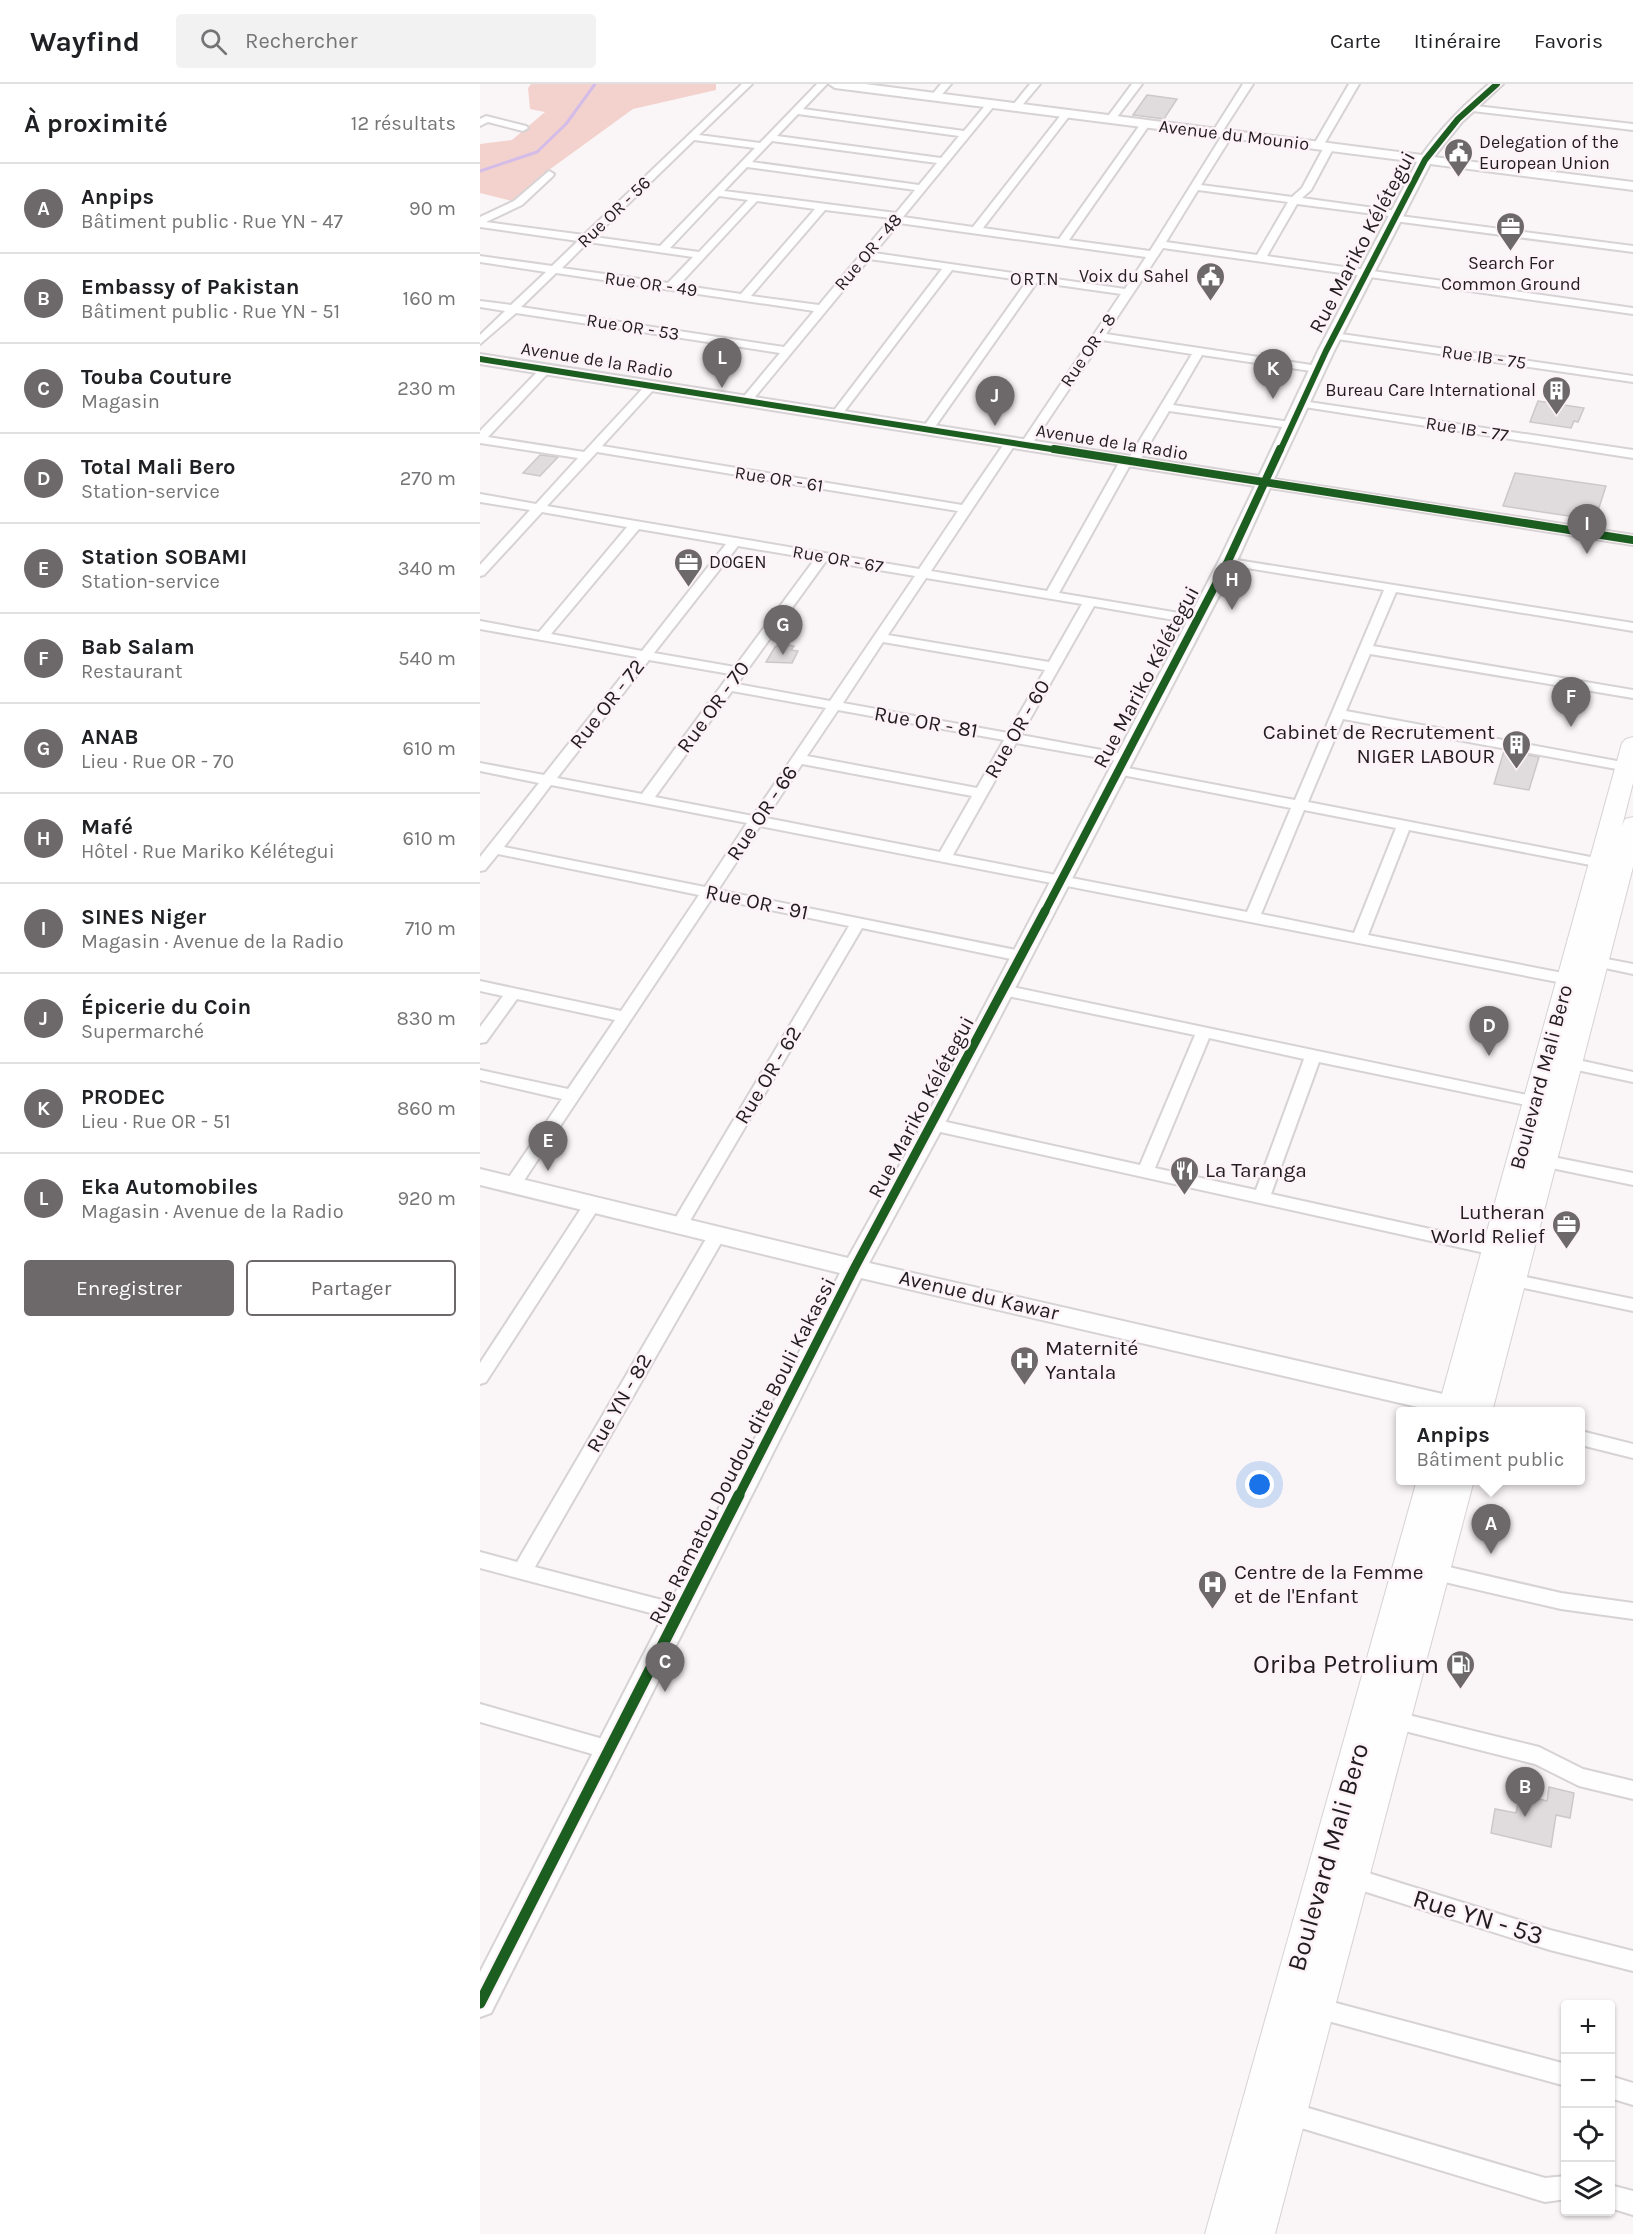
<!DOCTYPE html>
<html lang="fr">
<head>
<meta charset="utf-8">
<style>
	:root { --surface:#fff; --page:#f2f2f2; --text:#202124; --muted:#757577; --line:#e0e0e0; --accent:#6d696b }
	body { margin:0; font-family:Karla,sans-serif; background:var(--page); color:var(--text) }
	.controls { position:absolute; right:18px; bottom:18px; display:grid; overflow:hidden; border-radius:6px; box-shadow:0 2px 4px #0004 }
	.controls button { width:54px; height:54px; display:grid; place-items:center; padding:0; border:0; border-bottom:2px solid var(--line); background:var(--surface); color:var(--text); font:30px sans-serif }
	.you { position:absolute; left:780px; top:1401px; width:21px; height:21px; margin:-15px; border:4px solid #fff; border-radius:50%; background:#1a73e8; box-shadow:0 0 0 9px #1a73e833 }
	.badge { display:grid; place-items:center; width:39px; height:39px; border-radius:50%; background:var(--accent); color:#fff; font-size:20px; font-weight:700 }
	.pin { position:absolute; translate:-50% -50px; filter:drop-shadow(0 2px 3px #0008) }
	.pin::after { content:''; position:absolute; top:32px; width:21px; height:18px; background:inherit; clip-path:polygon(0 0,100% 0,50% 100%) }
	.popup { position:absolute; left:916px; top:1323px; width:189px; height:78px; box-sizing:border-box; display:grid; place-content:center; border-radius:6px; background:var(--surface); filter:drop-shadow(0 2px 4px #0005); font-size:20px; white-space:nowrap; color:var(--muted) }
	.popup b { font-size:22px; color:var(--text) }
	.popup::after { content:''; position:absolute; left:50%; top:100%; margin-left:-12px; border:12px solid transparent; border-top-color:var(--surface) }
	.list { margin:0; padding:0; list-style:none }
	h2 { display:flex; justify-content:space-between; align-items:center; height:78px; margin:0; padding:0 24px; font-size:26px }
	h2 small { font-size:20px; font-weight:400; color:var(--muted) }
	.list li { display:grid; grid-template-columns:39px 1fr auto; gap:18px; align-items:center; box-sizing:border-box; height:90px; padding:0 24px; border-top:2px solid var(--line) }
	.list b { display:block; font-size:22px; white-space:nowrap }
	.list p { margin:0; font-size:20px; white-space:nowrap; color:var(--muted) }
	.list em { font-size:20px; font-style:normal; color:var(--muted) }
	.actions { display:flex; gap:12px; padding:18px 24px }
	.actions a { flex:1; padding:14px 0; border:2px solid var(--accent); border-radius:6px; text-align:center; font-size:21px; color:var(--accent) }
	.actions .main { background:var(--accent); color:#fff }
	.icon { flex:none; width:33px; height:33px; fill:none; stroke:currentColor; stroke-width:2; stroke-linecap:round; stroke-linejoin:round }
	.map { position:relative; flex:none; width:1153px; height:2150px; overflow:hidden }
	header { display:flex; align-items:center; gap:36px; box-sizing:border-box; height:84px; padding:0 30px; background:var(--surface); border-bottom:2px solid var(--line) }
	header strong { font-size:28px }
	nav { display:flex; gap:33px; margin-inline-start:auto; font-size:21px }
	.search { width:420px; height:54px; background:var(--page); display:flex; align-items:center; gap:15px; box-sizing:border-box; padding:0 21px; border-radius:6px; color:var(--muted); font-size:22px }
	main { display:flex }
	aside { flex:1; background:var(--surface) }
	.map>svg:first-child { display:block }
	.green { fill:#f3d2cd }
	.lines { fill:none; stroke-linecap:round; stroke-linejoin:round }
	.stream { stroke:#d4bce9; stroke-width:3 }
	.building { fill:#e0dcdd; stroke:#ccc8c9; stroke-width:1.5 }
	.street-casing { stroke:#d7d2d4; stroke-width:4 }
	.secondary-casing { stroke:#d7d2d4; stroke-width:4 }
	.primary-casing { stroke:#d7d2d4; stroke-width:2 }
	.street { fill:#fefefe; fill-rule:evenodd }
	.secondary { fill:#fefefe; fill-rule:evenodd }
	.primary { fill:#fefefe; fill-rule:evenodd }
	.cycleway-far3-casing { stroke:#fdf2f7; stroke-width:8 }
	.cycleway-far2-casing { stroke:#fdf2f7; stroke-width:10 }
	.cycleway-far1-casing { stroke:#fdf2f7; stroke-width:13 }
	.cycleway-casing { stroke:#fdf2f7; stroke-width:15 }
	.cycleway-far3 { stroke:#1b5e20; stroke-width:6 }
	.cycleway-far2 { stroke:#1b5e20; stroke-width:8 }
	.cycleway-far1 { stroke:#1b5e20; stroke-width:9 }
	.cycleway { stroke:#1b5e20; stroke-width:11 }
	.labels { text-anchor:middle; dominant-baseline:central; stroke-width:5; stroke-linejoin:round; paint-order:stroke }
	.far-street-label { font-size:18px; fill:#211d1f; stroke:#fdf2f7 }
	.far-poi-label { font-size:18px; fill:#211d1f; stroke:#fdf2f7; text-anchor:start }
	.far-neighbourhood-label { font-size:18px; letter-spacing:1.5px; fill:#211d1f; stroke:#fdf2f7 }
	.street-label { font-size:21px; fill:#211d1f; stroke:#fdf2f7 }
	.poi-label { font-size:21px; fill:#211d1f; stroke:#fdf2f7; text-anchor:start }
	.near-poi-label { font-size:26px; fill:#211d1f; stroke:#fdf2f7; text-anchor:end }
	.near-street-label { font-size:26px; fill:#211d1f; stroke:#fdf2f7 }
</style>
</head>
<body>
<header>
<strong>Wayfind</strong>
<div class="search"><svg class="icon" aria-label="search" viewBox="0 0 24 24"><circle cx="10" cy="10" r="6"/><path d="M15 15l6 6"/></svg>Rechercher</div>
<nav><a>Carte</a><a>Itinéraire</a><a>Favoris</a></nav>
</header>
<main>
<aside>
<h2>À proximité<small>12 résultats</small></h2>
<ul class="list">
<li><span class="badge">A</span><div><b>Anpips</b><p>Bâtiment public · Rue YN - 47</p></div><em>90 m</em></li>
<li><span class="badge">B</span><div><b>Embassy of Pakistan</b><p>Bâtiment public · Rue YN - 51</p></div><em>160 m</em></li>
<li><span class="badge">C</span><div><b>Touba Couture</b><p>Magasin</p></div><em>230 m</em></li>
<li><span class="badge">D</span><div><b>Total Mali Bero</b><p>Station-service</p></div><em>270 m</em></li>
<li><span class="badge">E</span><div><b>Station SOBAMI</b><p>Station-service</p></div><em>340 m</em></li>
<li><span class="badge">F</span><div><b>Bab Salam</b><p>Restaurant</p></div><em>540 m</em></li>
<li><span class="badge">G</span><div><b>ANAB</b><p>Lieu · Rue OR - 70</p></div><em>610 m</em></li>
<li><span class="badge">H</span><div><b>Mafé</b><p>Hôtel · Rue Mariko Kélétegui</p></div><em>610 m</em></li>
<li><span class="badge">I</span><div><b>SINES Niger</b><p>Magasin · Avenue de la Radio</p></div><em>710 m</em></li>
<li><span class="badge">J</span><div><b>Épicerie du Coin</b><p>Supermarché</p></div><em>830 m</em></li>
<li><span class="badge">K</span><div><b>PRODEC</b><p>Lieu · Rue OR - 51</p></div><em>860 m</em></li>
<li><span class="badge">L</span><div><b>Eka Automobiles</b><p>Magasin · Avenue de la Radio</p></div><em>920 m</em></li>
</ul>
<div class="actions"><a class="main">Enregistrer</a><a>Partager</a></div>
</aside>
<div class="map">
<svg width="1153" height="2150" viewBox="0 0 1153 2150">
	<rect width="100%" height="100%" fill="#faf5f7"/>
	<path class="green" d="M51 0H236V6L153 25 62 91 32 117 0 109V60L32 56 65 28 50 25 48 4Z"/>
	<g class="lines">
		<path class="stream" d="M0 87 57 68 86 40 115 0"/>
	</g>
	<path class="building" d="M667 11 697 15 684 35 653 31Z
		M1058 317 1104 324 1098 338 1094 337 1091 344 1050 338Z
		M60 371 78 373 60 392 43 389Z
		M1035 389 1126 402 1115 436 1023 422Z
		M300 560 314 562 311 566 318 567 312 579 286 578 295 563Z
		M1024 667 1059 673 1049 706 1014 700Z
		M1069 1703 1094 1709 1090 1734 1076 1731 1071 1763 1011 1749 1015 1725 1036 1729 1040 1710 1067 1717Z"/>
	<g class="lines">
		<defs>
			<path id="street" d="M262 0H272L219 51 280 59 337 0H347L323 25 484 47 508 18H514V22L423 133 493 143 584 27H590V31L503 144 579 155 662 38 665 37 670 40 589 156 670 167 743 50 748 47 753 50 721 101 812 113 822 104 844 63 849 60 854 63 831 106 822 114 916 127 920 128V132L1153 162V168L914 137 910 136V132L817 120 787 172 1153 224V230L683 164 626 250 838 282 844 285 838 288 722 271 693 321 810 338 816 341 810 344 689 327 657 381H650L579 509 717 532 723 536 717 540 614 522 541 651 643 670 650 674 643 678 536 659 473 771 767 828 811 724 637 690 630 686 637 682 815 716 904 506 748 481 744 480V474L1153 539V547L916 508 893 562 1153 606V614L890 570 866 627 1153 680V688L863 635 828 718 1136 778 1138 781 1131 785 929 746 888 851 1098 892 1103 894 1106 897 1103 900 1098 902 280 742 238 806 541 867 549 872 541 877 382 844 204 1147 198 1149 190 1143 369 842 232 814 39 1104H27L25 1100 27 1096 82 1015 0 996V986L88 1005 135 936 37 915 6 958 0 959V943L23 912 0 907V897L141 927 219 811 18 770 5 786 0 787V773L59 699 0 687V679L64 691 157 573 0 545V537L59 548 147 443 62 428 4 491 0 492V481L50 426 0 418V410L56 420 98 374 0 359V347L62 283H70V287L8 353 104 368 167 300H175V304L122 362 482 421 526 357H534L536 359 451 487 567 507 640 377 649 374 712 270 622 256 550 363 546 365 540 361 641 210 557 198 452 347 448 348 442 345 547 197 472 186 360 333 356 334 350 331 352 329 462 185 389 175 270 319 266 320 260 317 300 269 36 229 0 260V251L25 227 0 223V217L31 221 66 188 0 178V172L72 182 98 157 0 143V133L34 117 69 87 74 90 73 92 42 121 6 138 104 151ZM318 30 479 52 461 74 297 52ZM214 56 275 64 180 162 114 153ZM292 57 457 79 439 101 272 78ZM267 83 435 106 416 129 244 107ZM718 106 808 118 777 171 686 158ZM239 112 268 116 219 168 190 164ZM277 117 335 125 261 210 199 201ZM345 126 411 134 339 221 271 212ZM419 139 666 173 645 205 394 169ZM108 158 213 173 188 199 82 184ZM76 189 334 227 304 263 41 223ZM117 368 478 427 439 485 67 422ZM159 445 246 460 162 567 71 550ZM258 462 335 475 255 583 174 569ZM346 477 435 492 350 617 257 600ZM446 494 602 520 569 578 408 551ZM403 558 565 586 528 649 363 619ZM169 576 250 590 162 710 77 694ZM252 607 346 624 273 732 175 713ZM358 626 524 656 497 704 327 672ZM322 680 492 712 460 768 286 734ZM71 701 267 739 225 803 24 763ZM824 726 916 744 874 849 781 830Z
				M461 0H471L458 15H452L450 13Z
				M550 0H560L539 25H533V21Z
				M652 0H662L634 37H628L626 35Z
				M763 0H773L740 51H734L732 49Z
				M869 0H879L843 62 835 64 833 62Z
				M987 21 1153 40V46L984 26V22Z
				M6 32 46 42 48 44 43 47 8 38 0 42V35Z
				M854 249 1153 292V298L850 254V250Z
				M822 317 1153 366V374L818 322 816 320Z
				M1116 873 1153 880V890L1111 881 1108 878 1111 875Z
				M523 901 1071 1016 1073 1020 1071 1024 1065 1025 839 978 791 1110 1023 1161 1029 1163 1032 1167 1029 1171 1023 1173 447 1045 445 1041 447 1037 453 1035 660 1081 715 951 518 910 515 906 518 902ZM729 954 824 975 776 1106 675 1084Z
				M1089 974 1153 988V998L1083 983 1081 979 1083 975Z
				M1063 1071 1153 1089V1101L1057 1081 1055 1077 1057 1073Z
				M112 1115 120 1121 118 1125 6 1298 0 1300V1279L106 1117Z
				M236 1146 245 1152 55 1483 201 1521 208 1523 211 1529 208 1535 201 1537 0 1484V1468L37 1478 230 1148Z
				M1031 1190 1153 1215V1227L1025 1200 1022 1196 1025 1192Z
				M1101 1347 1153 1360V1374L1101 1361Z
				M956 1480 1081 1509 1153 1519V1535L1081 1525 956 1496 949 1494 946 1488 949 1482Z
				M0 1620 130 1657 137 1660 140 1666 137 1672 130 1675 0 1638Z
				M916 1628 1059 1663 1103 1685 1153 1697V1715L1099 1702 1055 1680 909 1643 906 1637 909 1631Z
				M866 1782 1070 1846 1153 1867V1887L1070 1866 858 1799 855 1792 858 1785Z
				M837 1914 1086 1980V2002L837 1934 829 1931 826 1924 829 1917Z
				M1130 1992 1153 1999V2021L1130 2014Z
				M808 2018 1065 2094 1086 2092V2115L1065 2118 808 2040 800 2037 797 2029 800 2021Z
				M1130 2101 1153 2107V2131L1130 2124Z"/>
			<path id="secondary" d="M349 0H385L942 71C961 44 984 21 1009 0H1023L982 38 954 73 1153 98V106L950 80 854 267 794 395 1153 451V461L790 404 757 477 464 1041 389 1179 989 1316 998 1318 1001 1325 1000 1328H959L381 1194 11 1929 0 1933V1888L360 1189 0 1101V1085L368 1174 442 1041 739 477 775 402 0 280V270L779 392 838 267 937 78 355 4Z"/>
			<path id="primary" d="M1153 653V699L1142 742 1145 735 1153 733V783L1012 1328H957L1142 659 1146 655Z
				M937 1396H994L795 2150H725Z"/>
		</defs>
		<use href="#street" class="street-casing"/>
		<use href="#secondary" class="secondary-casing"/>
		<use href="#primary" class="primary-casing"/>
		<use href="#street" class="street"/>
		<use href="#secondary" class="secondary"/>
		<use href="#primary" class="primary"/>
		<defs>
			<path id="cycleway-far3" d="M0 275 584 367
				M800 367 846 267 945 76 978 35 1017 0"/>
			<path id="cycleway-far2" d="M574 365 1153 456
				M564 829 748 477 800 365"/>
			<path id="cycleway-far1" d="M258 1413 375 1183 565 827"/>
			<path id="cycleway" d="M0 1919 259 1411"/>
		</defs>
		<use href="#cycleway-far3" class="cycleway-far3-casing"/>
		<use href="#cycleway-far2" class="cycleway-far2-casing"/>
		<use href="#cycleway-far1" class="cycleway-far1-casing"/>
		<use href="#cycleway" class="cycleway-casing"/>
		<use href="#cycleway-far3" class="cycleway-far3"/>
		<use href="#cycleway-far2" class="cycleway-far2"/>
		<use href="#cycleway-far1" class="cycleway-far1"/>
		<use href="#cycleway" class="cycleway"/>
	</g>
	<defs>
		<symbol id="civic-pin" viewBox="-11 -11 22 30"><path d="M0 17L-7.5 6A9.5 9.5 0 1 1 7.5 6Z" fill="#6d696b" stroke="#fdf2f7"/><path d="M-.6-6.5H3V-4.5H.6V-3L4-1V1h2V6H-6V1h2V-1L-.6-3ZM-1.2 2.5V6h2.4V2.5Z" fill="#fff"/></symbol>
		<symbol id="office-pin" viewBox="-11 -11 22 30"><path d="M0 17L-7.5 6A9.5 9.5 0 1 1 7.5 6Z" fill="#6d696b" stroke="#fdf2f7"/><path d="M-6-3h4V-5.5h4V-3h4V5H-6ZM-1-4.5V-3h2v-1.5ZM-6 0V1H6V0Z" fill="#fff"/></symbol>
		<symbol id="building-pin" viewBox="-11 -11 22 30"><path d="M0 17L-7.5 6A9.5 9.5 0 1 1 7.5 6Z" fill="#6d696b" stroke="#fdf2f7"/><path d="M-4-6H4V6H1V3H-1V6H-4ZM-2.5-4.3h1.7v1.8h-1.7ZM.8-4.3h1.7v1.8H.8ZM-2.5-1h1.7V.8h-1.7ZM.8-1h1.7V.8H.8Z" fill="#fff"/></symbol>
		<symbol id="restaurant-pin" viewBox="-11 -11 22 30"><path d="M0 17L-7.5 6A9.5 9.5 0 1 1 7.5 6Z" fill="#6d696b" stroke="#fdf2f7"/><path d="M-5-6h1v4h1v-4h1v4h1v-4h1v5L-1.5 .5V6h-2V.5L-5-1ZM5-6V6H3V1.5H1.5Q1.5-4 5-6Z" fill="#fff"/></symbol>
		<symbol id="hospital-pin" viewBox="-11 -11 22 30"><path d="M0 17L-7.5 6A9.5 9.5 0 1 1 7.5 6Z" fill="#6d696b" stroke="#fdf2f7"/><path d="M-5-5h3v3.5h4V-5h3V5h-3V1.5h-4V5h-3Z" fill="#fff"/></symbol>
		<symbol id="fuel-pin" viewBox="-11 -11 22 30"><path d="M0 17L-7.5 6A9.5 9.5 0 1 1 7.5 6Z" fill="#6d696b" stroke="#fdf2f7"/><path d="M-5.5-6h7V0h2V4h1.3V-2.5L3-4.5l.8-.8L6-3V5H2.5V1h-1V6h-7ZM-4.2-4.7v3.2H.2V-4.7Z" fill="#fff"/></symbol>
	</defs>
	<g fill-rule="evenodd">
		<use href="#civic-pin" x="962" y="52" width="33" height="45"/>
		<use href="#office-pin" x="1014" y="126" width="33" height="45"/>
		<use href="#civic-pin" x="714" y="176" width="33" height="45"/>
		<use href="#building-pin" x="1060" y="290" width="33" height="45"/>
		<use href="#office-pin" x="192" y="462" width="33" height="45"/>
		<use href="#building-pin" x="1020" y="644" width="33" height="45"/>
		<use href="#restaurant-pin" x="688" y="1070" width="33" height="45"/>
		<use href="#office-pin" x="1070" y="1124" width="33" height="45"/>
		<use href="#hospital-pin" x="528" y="1260" width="33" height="45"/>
		<use href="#hospital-pin" x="716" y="1484" width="33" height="45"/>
		<use href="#fuel-pin" x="964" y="1564" width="33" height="45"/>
	</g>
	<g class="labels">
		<g class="far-street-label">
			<text transform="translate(754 51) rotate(7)">Avenue du Mounio</text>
			<text transform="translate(134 128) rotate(-44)">Rue OR - 56</text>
			<text transform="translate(388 168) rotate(-50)">Rue OR - 48</text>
			<text transform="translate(171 200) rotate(8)">Rue OR - 49</text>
			<text transform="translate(153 243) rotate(9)">Rue OR - 53</text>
			<text transform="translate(608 266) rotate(-56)">Rue OR - 8</text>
			<text transform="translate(1004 273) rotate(8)">Rue IB - 75</text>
			<text transform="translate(117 276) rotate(9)">Avenue de la Radio</text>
			<text transform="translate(987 345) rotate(9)">Rue IB - 77</text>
			<text transform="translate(632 358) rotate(9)">Avenue de la Radio</text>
			<text transform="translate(299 395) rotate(9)">Rue OR - 61</text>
			<text transform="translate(358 475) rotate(10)">Rue OR - 67</text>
		</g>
		<g class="far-poi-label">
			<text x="999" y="58">Delegation of the<tspan x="999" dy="21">European Union</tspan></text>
			<text x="1031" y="179" text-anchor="middle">Search For<tspan x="1031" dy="21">Common Ground</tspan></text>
			<text x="709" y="192" text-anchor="end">Voix du Sahel</text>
			<text x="1056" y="306" text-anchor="end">Bureau Care International</text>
			<text x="229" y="478">DOGEN</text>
		</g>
		<g class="far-neighbourhood-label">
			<text x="555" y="195">ORTN</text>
		</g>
		<g class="street-label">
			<text transform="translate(882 158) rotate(-62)">Rue Mariko Kélétegui</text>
			<text transform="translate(666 593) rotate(-62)">Rue Mariko Kélétegui</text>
			<text transform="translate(127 620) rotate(-52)">Rue OR - 72</text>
			<text transform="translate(233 623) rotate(-54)">Rue OR - 70</text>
			<text transform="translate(446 638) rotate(10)">Rue OR - 81</text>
			<text transform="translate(537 645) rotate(-60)">Rue OR - 60</text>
			<text transform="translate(282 729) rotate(-56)">Rue OR - 66</text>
			<text transform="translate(277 818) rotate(12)">Rue OR - 91</text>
			<text transform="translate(288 991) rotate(-59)">Rue OR - 62</text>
			<text transform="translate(1061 993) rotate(-75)">Boulevard Mali Bero</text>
			<text transform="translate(441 1023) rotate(-62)">Rue Mariko Kélétegui</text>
			<text transform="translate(499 1211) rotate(13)">Avenue du Kawar</text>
			<text transform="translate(139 1319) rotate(-60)">Rue YN - 82</text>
			<text transform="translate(262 1367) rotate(-63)">Rue Ramatou Doudou dite Bouli Kakassi</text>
		</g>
		<g class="poi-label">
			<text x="1015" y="648" text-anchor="end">Cabinet de Recrutement<tspan x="1015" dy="24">NIGER LABOUR</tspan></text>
			<text x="725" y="1086">La Taranga</text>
			<text x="1065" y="1128" text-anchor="end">Lutheran<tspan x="1065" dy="24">World Relief</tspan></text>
			<text x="565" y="1264">Maternité<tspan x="565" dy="24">Yantala</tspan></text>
			<text x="754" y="1488">Centre de la Femme<tspan x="754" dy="24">et de l'Enfant</tspan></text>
		</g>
		<g class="near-poi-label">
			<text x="959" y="1580">Oriba Petrolium</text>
		</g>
		<g class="near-street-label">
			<text transform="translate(848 1773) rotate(-74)">Boulevard Mali Bero</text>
			<text transform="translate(998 1833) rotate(17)">Rue YN - 53</text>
		</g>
	</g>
</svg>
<div class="controls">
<button>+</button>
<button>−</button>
<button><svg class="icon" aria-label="locate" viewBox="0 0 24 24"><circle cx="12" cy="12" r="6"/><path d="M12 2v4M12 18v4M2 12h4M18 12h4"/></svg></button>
<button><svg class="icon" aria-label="layers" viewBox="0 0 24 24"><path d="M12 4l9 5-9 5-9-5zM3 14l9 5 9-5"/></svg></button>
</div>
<div class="you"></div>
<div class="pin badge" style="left:1011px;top:1470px">A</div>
<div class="popup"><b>Anpips</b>Bâtiment public</div>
<div class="pin badge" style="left:1045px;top:1733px">B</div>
<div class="pin badge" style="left:185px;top:1608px">C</div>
<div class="pin badge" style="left:1009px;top:972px">D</div>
<div class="pin badge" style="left:68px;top:1087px">E</div>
<div class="pin badge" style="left:1091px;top:643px">F</div>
<div class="pin badge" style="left:303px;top:571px">G</div>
<div class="pin badge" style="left:752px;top:526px">H</div>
<div class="pin badge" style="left:1107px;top:470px">I</div>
<div class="pin badge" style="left:515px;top:342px">J</div>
<div class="pin badge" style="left:793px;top:315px">K</div>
<div class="pin badge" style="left:242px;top:304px">L</div>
</div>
</main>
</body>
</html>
